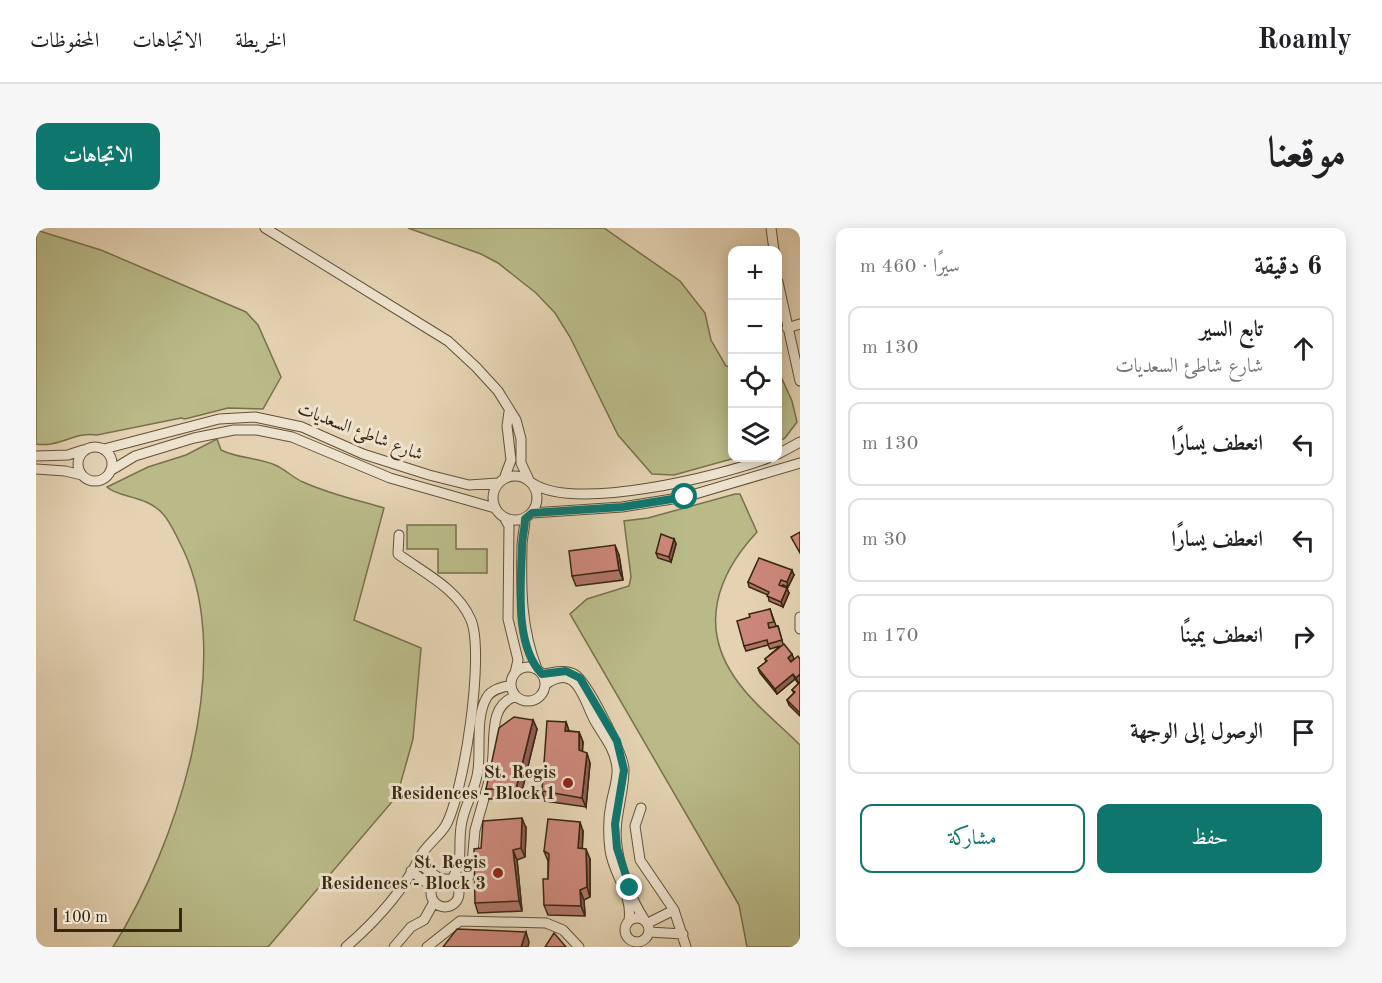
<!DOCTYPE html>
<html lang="ar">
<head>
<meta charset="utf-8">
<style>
	:root { --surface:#fff; --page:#f6f6f6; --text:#202124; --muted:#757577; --line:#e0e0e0; --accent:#0f766e }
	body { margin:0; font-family:"Old Standard TT",Amiri,serif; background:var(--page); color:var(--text); direction:rtl }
	.controls { position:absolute; right:18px; top:18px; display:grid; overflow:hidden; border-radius:12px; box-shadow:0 3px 15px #0003 }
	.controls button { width:54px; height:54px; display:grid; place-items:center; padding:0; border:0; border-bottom:2px solid var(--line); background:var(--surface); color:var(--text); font:30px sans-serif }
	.scale { position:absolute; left:18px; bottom:15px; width:128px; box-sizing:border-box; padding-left:6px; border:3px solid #372610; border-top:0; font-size:16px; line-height:21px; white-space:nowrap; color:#372610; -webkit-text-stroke:4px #ede2cd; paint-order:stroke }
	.stop { position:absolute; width:18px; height:18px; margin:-14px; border:4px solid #0f766e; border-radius:50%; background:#fff }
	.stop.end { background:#0f766e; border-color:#fff; box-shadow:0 2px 6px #0008 }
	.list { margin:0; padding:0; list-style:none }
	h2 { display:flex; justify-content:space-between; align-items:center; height:78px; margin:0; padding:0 24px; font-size:26px }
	h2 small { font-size:20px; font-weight:400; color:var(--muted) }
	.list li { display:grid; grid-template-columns:39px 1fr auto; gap:18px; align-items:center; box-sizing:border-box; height:84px; margin:0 12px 12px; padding:0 12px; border:2px solid var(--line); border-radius:12px }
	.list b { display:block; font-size:22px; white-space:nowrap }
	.list p { margin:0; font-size:20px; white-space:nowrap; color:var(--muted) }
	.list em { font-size:20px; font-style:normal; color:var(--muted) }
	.actions { display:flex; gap:12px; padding:18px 24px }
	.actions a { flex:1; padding:14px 0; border:2px solid var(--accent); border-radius:12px; text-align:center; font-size:21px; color:var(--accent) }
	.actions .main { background:var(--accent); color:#fff }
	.icon { flex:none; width:33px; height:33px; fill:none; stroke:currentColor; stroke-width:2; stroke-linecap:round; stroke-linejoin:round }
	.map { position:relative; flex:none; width:764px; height:719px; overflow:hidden; direction:ltr; border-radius:12px }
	header { display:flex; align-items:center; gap:36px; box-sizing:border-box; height:84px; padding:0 30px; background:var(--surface); border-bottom:2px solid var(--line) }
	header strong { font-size:28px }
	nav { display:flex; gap:33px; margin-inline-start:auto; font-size:21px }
	.intro { display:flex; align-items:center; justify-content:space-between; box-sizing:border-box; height:144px; padding:0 36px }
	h1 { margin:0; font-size:42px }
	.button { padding:15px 27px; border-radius:12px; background:var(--accent); color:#fff; font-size:21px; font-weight:700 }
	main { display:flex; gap:36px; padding:0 36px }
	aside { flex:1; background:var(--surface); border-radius:12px; box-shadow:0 3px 15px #0003 }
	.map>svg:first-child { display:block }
	.green { fill:#b9ba88; stroke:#78704c; stroke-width:1.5 }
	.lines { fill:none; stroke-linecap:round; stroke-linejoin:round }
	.minor-casing { stroke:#625138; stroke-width:11 }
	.minor { stroke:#ede2cd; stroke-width:9 }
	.wall { fill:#af7469; stroke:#372610; stroke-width:1.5 }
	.shaded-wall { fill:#8f5e55; stroke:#372610; stroke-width:1.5 }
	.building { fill:#cc877a; stroke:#372610; stroke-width:1.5 }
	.route { stroke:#0f766e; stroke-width:8 }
	.poi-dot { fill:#8f2418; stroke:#ede2cd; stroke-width:2 }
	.labels { text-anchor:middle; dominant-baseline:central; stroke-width:6; stroke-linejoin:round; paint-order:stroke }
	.street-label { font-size:18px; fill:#372610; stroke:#ede2cd }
	.poi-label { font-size:18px; font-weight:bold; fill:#372610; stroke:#ede2cd; text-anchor:end }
</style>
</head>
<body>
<header>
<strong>Roamly</strong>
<nav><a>الخريطة</a><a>الاتجاهات</a><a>المحفوظات</a></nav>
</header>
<div class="intro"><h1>موقعنا</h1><a class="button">الاتجاهات</a></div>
<main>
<aside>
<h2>6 دقيقة<small>سيرًا · 460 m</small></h2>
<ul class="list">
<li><svg class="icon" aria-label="ahead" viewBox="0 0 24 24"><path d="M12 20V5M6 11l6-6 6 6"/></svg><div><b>تابع السير</b><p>شارع شاطئ السعديات</p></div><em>130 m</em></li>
<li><svg class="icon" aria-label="left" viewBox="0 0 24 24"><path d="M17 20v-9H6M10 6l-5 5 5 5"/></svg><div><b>انعطف يسارًا</b></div><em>130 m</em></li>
<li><svg class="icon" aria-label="left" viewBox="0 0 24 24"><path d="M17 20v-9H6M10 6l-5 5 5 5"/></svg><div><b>انعطف يسارًا</b></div><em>30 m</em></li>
<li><svg class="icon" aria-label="right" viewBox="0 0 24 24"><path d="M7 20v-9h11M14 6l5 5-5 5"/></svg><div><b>انعطف يمينًا</b></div><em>170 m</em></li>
<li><svg class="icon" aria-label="arrive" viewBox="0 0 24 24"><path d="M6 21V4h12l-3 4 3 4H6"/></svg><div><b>الوصول إلى الوجهة</b></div></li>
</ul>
<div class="actions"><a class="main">حفظ</a><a>مشاركة</a></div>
</aside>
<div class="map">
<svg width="764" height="719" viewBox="0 0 764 719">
	<rect width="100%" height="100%" fill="#e4d2b2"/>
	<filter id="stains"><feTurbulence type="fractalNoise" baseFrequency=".00333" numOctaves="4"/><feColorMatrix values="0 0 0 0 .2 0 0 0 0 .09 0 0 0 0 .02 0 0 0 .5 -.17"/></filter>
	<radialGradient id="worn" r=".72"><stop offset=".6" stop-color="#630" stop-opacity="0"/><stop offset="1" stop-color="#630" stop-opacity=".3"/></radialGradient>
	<path class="green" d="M372 0H568L644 53 669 85 675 112 690 138 696 139V230H699L638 247 616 246 582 207 534 109 519 85 500 65 462 35 445 26Z
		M0 2 65 22 210 84 222 97 245 149 227 181 192 180 149 191 145 190 61 207C39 203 23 220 0 216Z
		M742 142 756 173 761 194 749 210 742 214Z
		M181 211 185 222C203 231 221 229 239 237 249 241 257 250 267 254 293 266 321 272 348 280L318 392 385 420 377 511 361 568 232 719H77C140 619 201 435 147 321 141 310 136 296 127 286 111 267 82 270 71 259L112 239 150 227Z
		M699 266H704L721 304C681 347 663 398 699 450 716 475 743 496 764 517V719H711L703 677 534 386 551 371 593 358 595 349 588 293 612 290Z
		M371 297H420V321H451V345H402V321H371Z"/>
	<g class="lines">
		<defs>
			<path id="minor" d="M229 0 412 113 440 139 462 163 480 192 485 211V235L493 252
				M735 0 738 22
				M742 54 764 153
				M751 100 764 96
				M42 236a17 17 0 1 1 34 0a17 17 0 1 1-34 0Z
				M68 221 183 191 219 189 266 199 327 226 393 247 433 257 462 255
				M742 226 764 214
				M0 228 32 227 47 222
				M0 241 29 243 46 247
				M74 243 99 228 158 210 198 202H221L256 209 354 250 459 280
				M457 270a22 22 0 1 1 44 0a22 22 0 1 1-44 0Z
				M468 251 475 232 471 198 473 184
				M496 255C539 284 684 248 732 230
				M496 285 586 279 649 269 764 235
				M468 289 473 298 472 391 482 432 479 445
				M489 291C489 300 486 309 486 318 485 361 485 400 501 441
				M764 389V401
				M475 456a17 17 0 1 1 34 0a17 17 0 1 1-34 0Z
				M506 446C517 445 528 441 538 446 551 452 587 526 588 541 588 568 577 591 581 618 584 642 595 671 608 691
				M509 457C542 432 548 475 560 495 569 510 579 521 581 540 582 552 577 564 575 576 572 591 572 606 574 622 577 646 597 667 593 692
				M456 537C460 512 451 478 480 468
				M605 580 599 598 604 632 638 682 650 719
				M382 635 404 651
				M375 643 396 659
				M395 665a14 14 0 1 1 28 0a14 14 0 1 1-28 0Z
				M415 652C428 635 422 619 425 599 427 579 440 562 442 542 445 520 439 489 451 469 456 461 467 459 475 457
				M422 660 435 646 439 602 453 553
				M589 702a12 12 0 1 1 24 0a12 12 0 1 1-24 0Z
				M612 695 638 682
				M613 704 647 706
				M310 719C339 694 367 663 384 629 390 617 403 609 410 597 428 564 449 426 435 392 422 361 388 345 362 326L363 307
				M358 719 375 699 388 692 398 674
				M391 719 424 693 510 695 527 702 543 719"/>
		</defs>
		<use href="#minor" class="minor-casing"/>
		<use href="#minor" class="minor"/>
	</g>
	<path class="wall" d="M638 311 640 316 635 334 622 330 620 325Z
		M583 327 587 352 540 358 536 348Z
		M758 347 752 359 747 357 746 358 753 365 747 379 733 373 732 367 713 359 712 354Z
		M734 381 740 398H742L747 416 758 431H764V453L762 455 759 451 741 466 724 445 722 440 730 434 729 431 744 418 734 421 732 417 710 423 708 418 714 389Z
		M764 454V488L753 477 751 472 758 465 756 462Z
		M497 492 501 501 484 571H453L450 561Z
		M530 494 533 503 543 504 547 514 546 524 554 535 550 579 509 573 506 563Z
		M490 600 489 629 481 632 486 683 442 685 439 675Z
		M547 603 546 621 554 631V669L548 672 549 688 512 687 508 677 512 651V633L508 623Z"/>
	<path class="shaded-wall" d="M638 311 640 316 635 334 633 329Z
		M579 317 583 327 587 352 583 342Z
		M756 342 758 347 752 359 751 354Z
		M751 360 753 365 747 379 745 374Z
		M756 426 758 431 753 435 752 430Z
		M757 446 759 451 741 466 739 461Z
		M764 446V453L762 455 760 450Z
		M497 492 501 501 484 571 480 561Z
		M530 494 533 503H529Z
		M543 504 547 514 546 532 543 522Z
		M551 525 554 535 550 579 546 570Z
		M486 590 490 600 489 629 485 620Z
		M544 594 547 603 546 630 542 620Z
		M550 621 554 631V669L551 659Z
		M477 622 481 632 486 683 483 673Z
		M544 662 548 672 549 688 545 678Z
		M490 704 493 714 492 719H485Z"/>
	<path class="building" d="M764 304V325L755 309Z
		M625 306 638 311 633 329 620 325Z
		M579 317 583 342 536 348 533 323Z
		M723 330 756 342 751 354 745 352 743 357 751 360 745 374 731 368 733 364 712 354Z
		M734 381 738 394 732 395 733 400 742 398 746 412 732 416 731 412 708 418 701 393 714 389 713 386Z
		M748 416 756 426 752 430 755 434 762 428 764 431V446L760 450 757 446 739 461 722 440 731 433 729 431Z
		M764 454V485L751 472 759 464 756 462Z
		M478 489 497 492 480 561H450L463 500Z
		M511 493 530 494 529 503 543 504V522L551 525 546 570 506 563Z
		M486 590 485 620 477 622 483 673 439 675 438 621 445 620 447 593Z
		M512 591 544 594 542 620 550 621 551 659 544 662 545 678 508 677 507 651H512L513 626 508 623Z
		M421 701 490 704 485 719H407Z
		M518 705 530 719H509Z"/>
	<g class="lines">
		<path class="route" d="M594 660 581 620 579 596 588 542 581 513 544 450 530 443 506 446C478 417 485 357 486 319 486 309 489 300 489 291L496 285 586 279 649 269"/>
	</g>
	<g class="poi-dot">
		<circle cx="532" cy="555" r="6"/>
		<circle cx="462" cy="645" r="6"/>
	</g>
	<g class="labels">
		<g class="street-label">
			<text transform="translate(324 204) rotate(21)">شارع شاطئ السعديات</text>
		</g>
		<g class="poi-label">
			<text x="520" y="545">St. Regis<tspan x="520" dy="21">Residences - Block 1</tspan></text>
			<text x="450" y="635">St. Regis<tspan x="450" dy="21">Residences - Block 3</tspan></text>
		</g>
	</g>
	<rect width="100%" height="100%" filter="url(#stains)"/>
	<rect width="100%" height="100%" fill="url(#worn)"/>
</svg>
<div class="controls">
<button>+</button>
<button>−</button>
<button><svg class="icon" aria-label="locate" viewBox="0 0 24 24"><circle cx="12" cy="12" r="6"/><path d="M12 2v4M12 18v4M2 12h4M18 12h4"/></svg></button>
<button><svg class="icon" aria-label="layers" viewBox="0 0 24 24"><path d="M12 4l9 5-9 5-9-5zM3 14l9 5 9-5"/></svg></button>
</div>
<div class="scale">100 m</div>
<div class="stop" style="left:649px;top:269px"></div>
<div class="stop end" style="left:594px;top:660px"></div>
</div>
</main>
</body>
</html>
